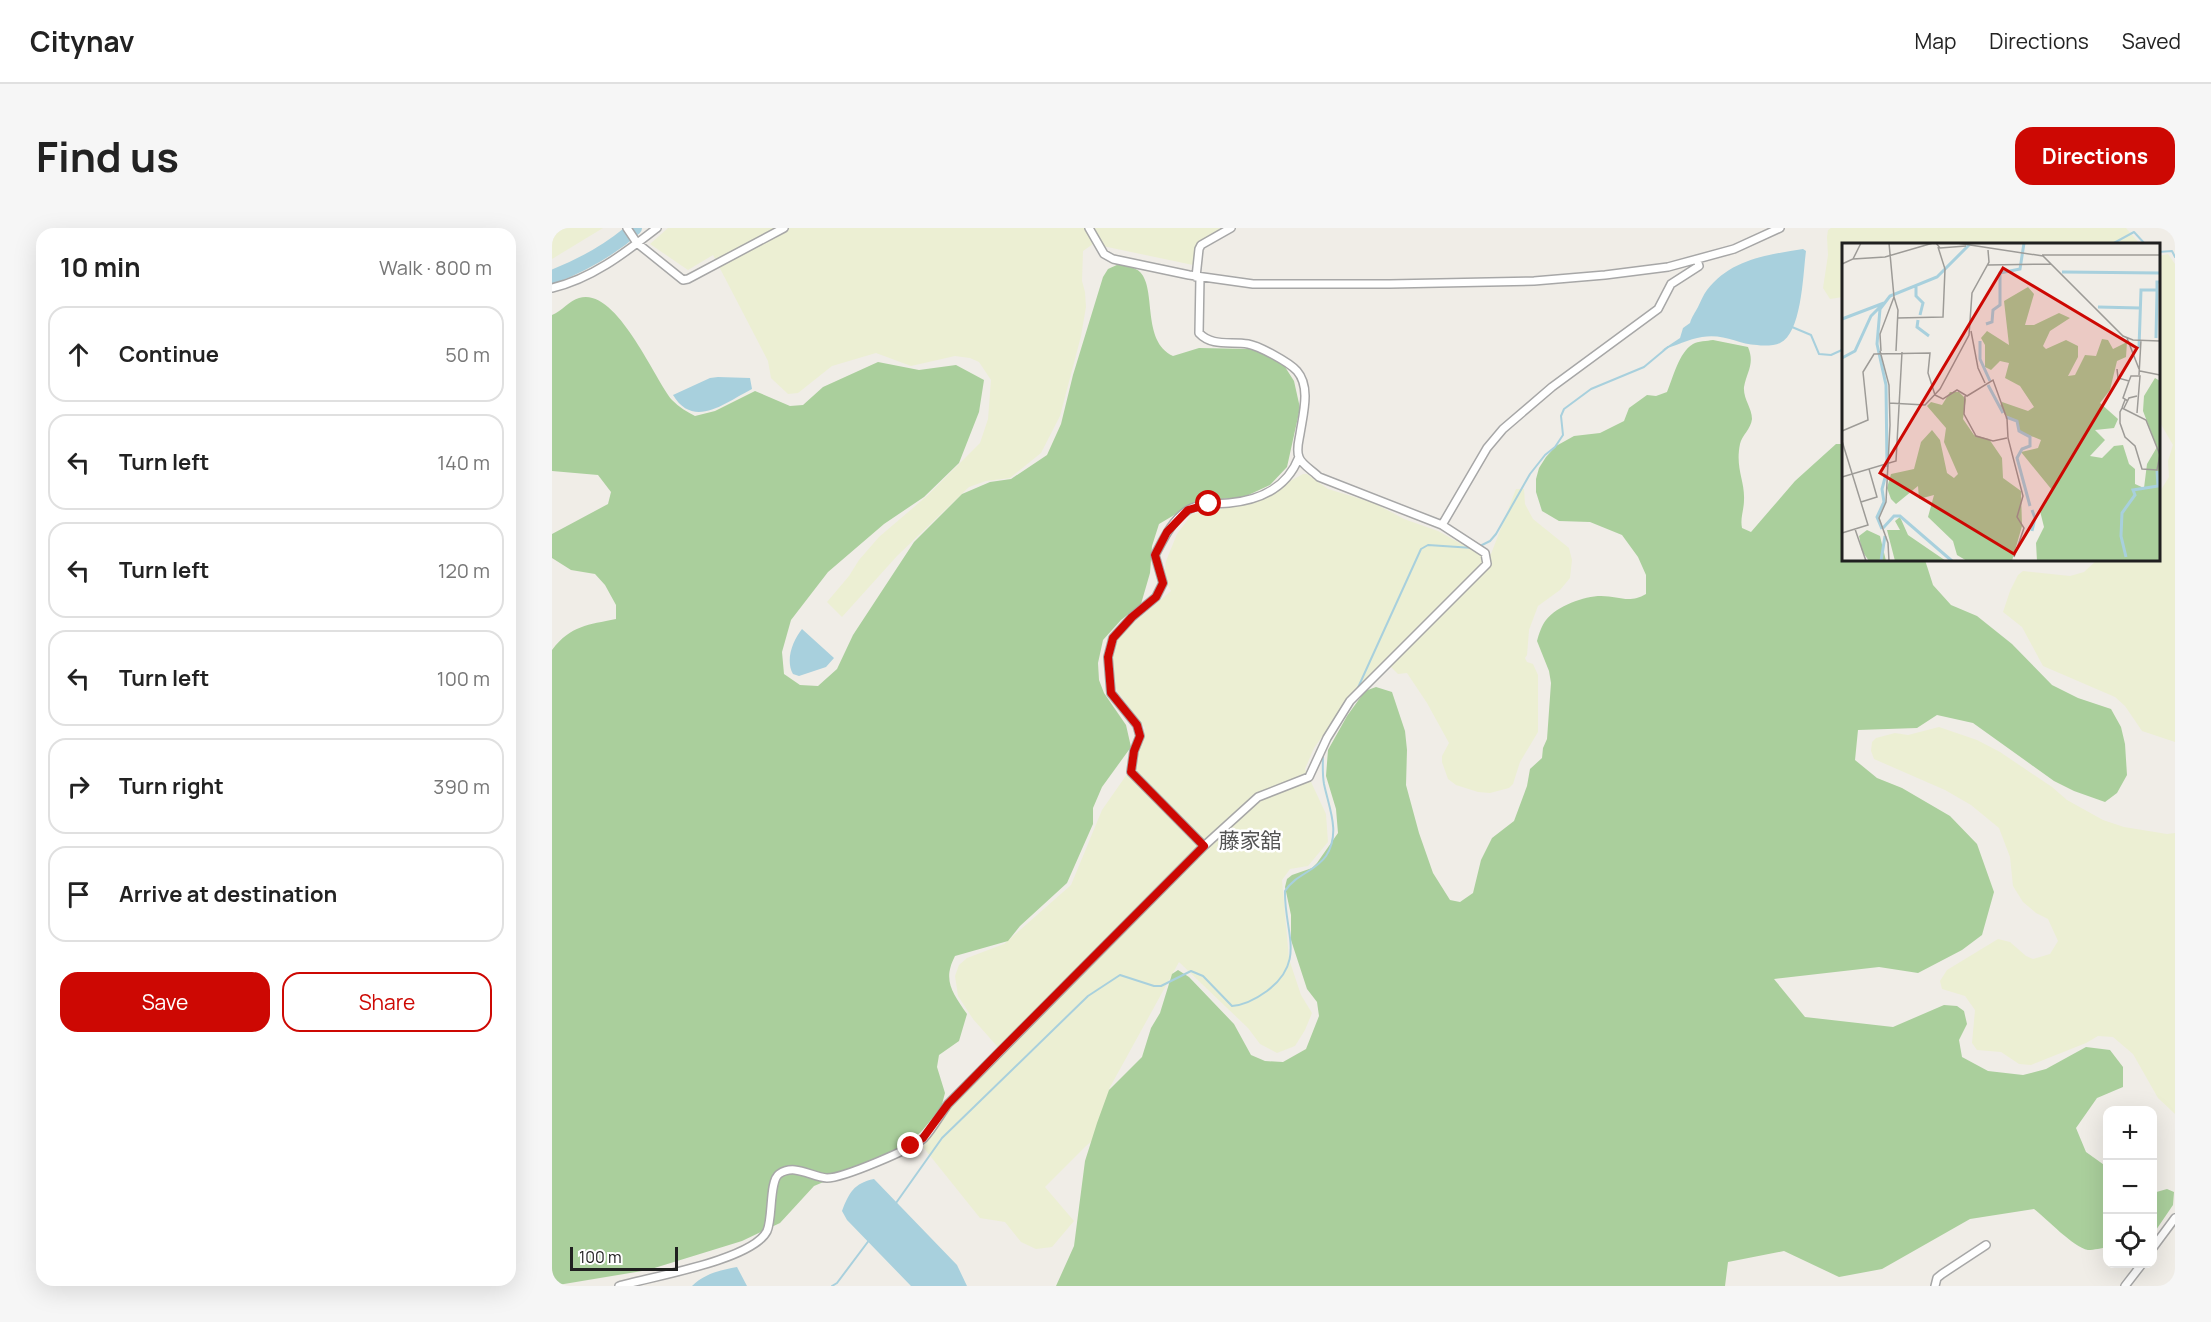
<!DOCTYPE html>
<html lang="en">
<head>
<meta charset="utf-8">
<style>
	:root { --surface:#fff; --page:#f6f6f6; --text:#222; --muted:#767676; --line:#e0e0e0; --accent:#cd0803 }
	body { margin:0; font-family:Manrope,"Noto Sans JP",sans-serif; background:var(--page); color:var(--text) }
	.controls { position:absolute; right:18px; bottom:18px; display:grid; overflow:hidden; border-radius:12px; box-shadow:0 6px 24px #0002 }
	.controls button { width:54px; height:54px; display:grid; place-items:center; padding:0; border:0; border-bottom:2px solid var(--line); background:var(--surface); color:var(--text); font:30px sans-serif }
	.scale { position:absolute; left:18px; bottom:15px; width:108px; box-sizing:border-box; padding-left:6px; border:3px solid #202020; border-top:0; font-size:16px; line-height:21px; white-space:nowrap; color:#202020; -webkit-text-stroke:4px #fff; paint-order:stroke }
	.stop { position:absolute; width:18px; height:18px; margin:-14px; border:4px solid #cd0803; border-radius:50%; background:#fff }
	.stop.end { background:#cd0803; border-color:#fff; box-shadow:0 2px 6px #0008 }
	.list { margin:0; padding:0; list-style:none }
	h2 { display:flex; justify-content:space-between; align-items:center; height:78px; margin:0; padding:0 24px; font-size:26px }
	h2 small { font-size:20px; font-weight:400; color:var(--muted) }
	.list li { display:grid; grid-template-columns:39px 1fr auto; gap:18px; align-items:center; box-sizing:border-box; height:96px; margin:0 12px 12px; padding:0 12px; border:2px solid var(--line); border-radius:18px }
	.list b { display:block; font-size:22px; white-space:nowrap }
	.list em { font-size:20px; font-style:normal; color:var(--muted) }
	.actions { display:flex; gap:12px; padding:18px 24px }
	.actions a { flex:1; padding:14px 0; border:2px solid var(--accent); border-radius:18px; text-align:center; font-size:21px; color:var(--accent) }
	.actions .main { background:var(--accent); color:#fff }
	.icon { flex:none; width:33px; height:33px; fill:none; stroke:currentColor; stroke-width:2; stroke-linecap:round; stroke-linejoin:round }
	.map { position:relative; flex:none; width:1623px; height:1058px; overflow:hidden; border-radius:18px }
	header { display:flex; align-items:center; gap:36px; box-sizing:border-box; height:84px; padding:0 30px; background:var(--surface); border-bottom:2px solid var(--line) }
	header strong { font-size:28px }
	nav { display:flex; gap:33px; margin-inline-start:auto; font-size:21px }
	.intro { display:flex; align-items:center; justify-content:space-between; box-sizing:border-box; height:144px; padding:0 36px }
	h1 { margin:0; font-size:42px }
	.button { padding:15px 27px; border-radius:18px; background:var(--accent); color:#fff; font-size:21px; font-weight:700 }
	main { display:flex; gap:36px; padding:0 36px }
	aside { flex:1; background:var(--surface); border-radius:18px; box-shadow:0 6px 24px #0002 }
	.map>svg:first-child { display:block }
	.farmland { fill:#ecefd3 }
	.forest { fill:#aacf9c }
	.water { fill:#a8d0dd }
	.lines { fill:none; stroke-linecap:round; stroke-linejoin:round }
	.stream { stroke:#a8d0dd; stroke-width:2 }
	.river { stroke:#a8d0dd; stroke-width:14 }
	.minor-casing { stroke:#a7a7a7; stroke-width:10 }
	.minor { stroke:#fff; stroke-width:7 }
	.route { stroke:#cd0803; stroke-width:8 }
	.labels { text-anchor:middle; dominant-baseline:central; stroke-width:5; stroke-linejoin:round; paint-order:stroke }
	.quarter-label { font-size:21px; fill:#535353; stroke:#fff }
	.inset-river { fill:none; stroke:#a8d0dd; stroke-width:3 }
	.inset-road { fill:none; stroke:#9d9b97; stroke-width:1.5 }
	.view { fill:#cd0803; fill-opacity:0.15; stroke:#cd0803; stroke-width:3 }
	.inset-edge { fill:none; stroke:#202020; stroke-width:3 }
</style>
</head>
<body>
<header>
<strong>Citynav</strong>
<nav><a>Map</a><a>Directions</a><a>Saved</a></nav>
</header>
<div class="intro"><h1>Find us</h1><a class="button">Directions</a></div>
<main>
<aside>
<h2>10 min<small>Walk · 800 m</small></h2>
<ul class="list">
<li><svg class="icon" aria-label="ahead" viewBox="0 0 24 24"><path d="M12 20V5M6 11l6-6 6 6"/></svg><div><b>Continue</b></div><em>50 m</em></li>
<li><svg class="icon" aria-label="left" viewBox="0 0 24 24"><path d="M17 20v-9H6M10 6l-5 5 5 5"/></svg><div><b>Turn left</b></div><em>140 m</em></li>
<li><svg class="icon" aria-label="left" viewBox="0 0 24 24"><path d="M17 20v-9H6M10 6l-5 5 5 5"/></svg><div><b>Turn left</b></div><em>120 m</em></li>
<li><svg class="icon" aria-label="left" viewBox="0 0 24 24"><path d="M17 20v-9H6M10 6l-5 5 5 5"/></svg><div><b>Turn left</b></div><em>100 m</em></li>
<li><svg class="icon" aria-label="right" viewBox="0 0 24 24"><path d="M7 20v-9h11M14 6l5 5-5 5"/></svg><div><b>Turn right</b></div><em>390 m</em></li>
<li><svg class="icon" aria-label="arrive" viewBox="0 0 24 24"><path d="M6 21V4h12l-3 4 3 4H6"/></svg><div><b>Arrive at destination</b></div></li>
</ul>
<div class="actions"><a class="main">Save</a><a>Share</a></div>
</aside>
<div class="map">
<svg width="1623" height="1058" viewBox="0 0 1623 1058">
	<rect width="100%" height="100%" fill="#f0ede7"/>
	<path class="farmland" d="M0 0H51L0 31Z
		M116 0H672L651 12 644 18 641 37 541 16 531 23 530 53 533 64 534 79 529 108 508 188 489 225 458 250 434 253 417 259 345 328 290 389 275 374 297 348 307 332 327 309 376 267 428 215 436 191 439 152 427 134 418 130 403 128 359 138 324 125 280 138 246 165 236 166 219 150 216 133 161 27 136 42 98 16Z
		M1279 0H1574L1588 16H1292L1291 69 1278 71 1271 60 1276 27 1275 9 1276 2Z
		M1616 26 1623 36V514L1590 503 1573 478 1563 469 1491 438 1470 399 1451 384 1458 363 1466 347 1471 343 1518 348 1532 344 1545 332H1606L1607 265 1617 249 1616 233 1621 217 1606 191 1607 28Z
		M751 246H755L776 261 822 275 852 291 886 303 933 329 939 326 964 261H972L973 276 981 291 1017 320 1020 332 1018 350 1008 362 986 378 977 402 975 427 973 430 975 434 981 436 986 447V504L968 534 961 556 957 560 938 565 926 564 904 557 896 551 890 534V528L897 515 875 475 855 445 846 446 835 435 791 479 762 520 753 541 774 586 776 614 756 638 738 641 730 652 737 731 749 767 760 785 753 802 743 818 725 825 708 816 696 800 627 734 557 861 564 883 559 897 534 918 493 959 522 993 500 1019 484 1021 469 1014 453 994 428 990 371 919 396 876 451 825 421 791 406 768 403 748 407 737 415 730 452 716 519 657 550 582 580 539 593 500 565 463 560 446 561 427 565 409 619 363 612 350 614 333 625 306 640 286 696 276Z
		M1387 499 1425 512 1448 524 1500 559 1515 572 1551 592 1572 599 1615 606 1623 605V886L1606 870 1581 826 1561 809 1546 808 1534 815 1479 837 1467 836 1449 824 1425 822 1420 815 1423 782 1413 768 1390 761 1388 753 1395 742 1446 711 1458 714 1474 728 1481 731 1498 726 1506 713 1496 691 1484 685 1471 674 1461 658 1458 629 1447 600 1419 577 1393 562 1322 531 1319 523 1320 514 1324 510 1343 505 1356 507Z"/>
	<path class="forest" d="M567 36C574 38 583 39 588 44 605 61 589 113 621 128L647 120 697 121 713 125 728 131 742 153 748 180 735 239 718 257 692 269 659 272 629 283 607 296 600 318 598 345 589 376 569 392 551 412 546 435 547 452 552 465 574 497 579 519 550 559 541 580V596L515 655 468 698 456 713 403 728C390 753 401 765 415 786L407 813 387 827 385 839 393 865 389 880 369 904 347 922 262 958 228 995 190 1013 96 1042 0 1058V422C19 397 36 397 64 391V377L53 357 43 346 19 342 0 330V306L56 276 59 264 46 247 0 243V87C10 83 18 72 27 70 64 58 102 150 120 172 127 179 135 184 143 188L163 183 203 163 238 178 251 177 271 159 326 134 367 142 404 137 432 152 427 184 407 235 372 269 332 296 276 344 239 392 230 424 232 446 248 457 266 458 285 441 301 407 362 314 410 266 438 254 459 251 495 227 509 196 521 147 551 49 556 41Z
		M1161 112 1196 119C1203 136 1195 143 1192 159 1191 171 1200 180 1200 191 1199 201 1190 207 1188 216 1183 240 1193 253 1192 272 1192 282 1188 290 1190 300L1199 304 1243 253 1284 216H1291L1292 332H1373L1381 357 1399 377 1425 388 1460 416 1500 457 1526 470 1559 481 1569 499 1573 516 1575 547 1565 565 1553 574 1522 563 1502 553 1421 495 1385 487 1365 500 1306 502 1303 532 1325 550 1350 560 1398 588 1425 616 1442 664 1430 707 1410 722 1366 745 1327 739 1222 751 1253 789 1341 799 1392 777 1405 778 1412 783 1415 796 1407 812 1410 829 1436 843 1471 847 1494 841 1534 819 1558 822 1571 839V859L1545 870 1524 900 1534 924 1555 939V1019C1550 1020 1542 1022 1536 1022 1521 1019 1495 991 1482 981L1418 991 1330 1041 1287 1049 1232 1023 1176 1034 1173 1058H504L522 1018 533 933 545 895 557 862 590 829 599 800 608 785 620 746 626 742 637 749 682 796 699 827 713 833 731 834 754 821 767 788 765 774 755 761 739 712V687L733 659 735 651 740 647 760 640 765 635 786 605 784 581 774 548 776 522 795 488 813 463 824 459 840 464 853 503 855 522 854 557 867 605 881 645 898 672 908 674 921 665 929 632 940 610 962 593 975 558 978 541 990 530 991 520 995 511 999 455 997 443 985 413C987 405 990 397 994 392 1005 378 1032 368 1049 368 1067 368 1077 376 1094 366V347L1086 329 1070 307 1038 294 1007 293 990 283 984 264V251L987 240 994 229 1004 218 1022 208 1048 205 1072 193 1077 180 1095 167 1104 168 1115 164C1121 150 1127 124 1141 116 1146 113 1155 113 1161 112Z
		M1615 961 1622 964 1621 977 1604 1002 1601 1003V965Z"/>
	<path class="water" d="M1251 21 1254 23C1251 45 1250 105 1228 115 1222 118 1211 118 1205 117 1186 116 1171 105 1150 109 1137 111 1123 118 1110 122L1128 110 1131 100 1138 95C1140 88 1143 85 1146 79 1149 73 1151 67 1155 62 1179 31 1215 27 1251 21Z
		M166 149 198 150 200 161C174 174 142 202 121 167L158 150Z
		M250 401 282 430 274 439 247 448 241 446C233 432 241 412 250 401Z
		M322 951 405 1037 415 1058H359L295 992 290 983C297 965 302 955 322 951Z
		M185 1039 195 1058H140C152 1046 168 1042 185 1039Z"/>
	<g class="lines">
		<path class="stream" d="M1560 16 1582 4 1593 16
			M1606 24 1620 23 1623 29
			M1240 99 1259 107 1267 126 1279 127 1292 121
			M926 319 938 313 944 306 978 246 993 227 1003 219 1011 207 1009 188 1012 181 1039 161 1092 139 1116 119
			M804 464 869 321 876 317 921 320
			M344 975 390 910 536 768 568 747 602 758H609L639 743 651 748 680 778C693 777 704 771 715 763 755 733 732 704 733 663 744 646 764 643 774 628 789 605 777 580 772 556 770 545 771 535 771 524
			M280 1058 285 1055 318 1011"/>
		<path class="river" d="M0 49C31 37 57 23 83 0"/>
		<defs>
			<path id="minor" d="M75 0 85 15 131 52 136 51 232 0
				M537 0 552 26 561 31 637 47 701 56H838L982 53 1053 47 1116 39 1182 21 1228 0
				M644 49 647 21 649 17 679 0
				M0 60C40 51 74 24 105 0
				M890 297 935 220 951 201 1000 159 1106 81 1119 56 1147 38 1145 32
				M652 618 579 544 582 523 588 508 585 497 559 465 556 429 561 410 580 389 604 369 611 355 603 327C611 312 620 292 636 282 648 275 664 276 677 275 709 272 735 260 747 229
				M1600 1021 1623 990
				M67 1058C98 1049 201 1032 215 1003 221 990 217 953 227 946 243 935 259 949 275 950 291 950 360 921 372 910 381 900 388 887 396 876L652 618 706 569 757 549 775 510 798 473 935 336 933 325 890 297 767 249C761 243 749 236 747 229 744 222 747 212 748 206 751 186 759 159 745 143 737 134 707 118 696 116 679 113 660 119 647 105L648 49
				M1383 1058 1385 1050 1390 1046 1434 1017
				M1573 1058 1590 1036"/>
		</defs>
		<use href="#minor" class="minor-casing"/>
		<use href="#minor" class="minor"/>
	</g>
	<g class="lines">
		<path class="route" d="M359 918 371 910 396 876 445 826 652 618 579 544 582 523 588 508 585 497 559 465 556 429 561 410 580 389 604 369 611 355 603 327 615 304 636 282 657 276"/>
	</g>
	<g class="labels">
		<g class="quarter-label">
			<text x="698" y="612">藤家舘</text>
		</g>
	</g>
	<g transform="translate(1290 15)">
		<rect width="318" height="318" fill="#f0ede7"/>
		<path d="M186 44 192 51 183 82H192L217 70 228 75 208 88 201 103 204 106 224 97 236 103V114L226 133 233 132 243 112 254 113 260 96 266 97 271 106 285 99 284 114 275 118 268 147 258 160 276 176 272 185 253 187 263 197 248 213 260 215 272 203 281 202 287 221 293 226V241L302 245 305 221 315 204 301 168 302 153 313 135 318 138V318H195L194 300 202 284 198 268 210 247 179 209 196 205 199 197 177 188 174 177 163 172 158 163 160 159 186 168 192 164 178 143 163 135 167 120 158 118 149 127 143 124V102L139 95 145 88 167 102 162 58ZM108 149H117L124 156 121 176 132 192 147 196 160 215 161 235 179 248 180 283 170 318H125L115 312 111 298 86 274 92 252 77 256 76 243 54 261 49 256 45 245 49 231 72 226 79 199 90 187 98 197 105 230 112 235 116 231 102 199 104 185 85 163 89 159 100 162ZM58 274 66 292 104 318H53L45 287H58L53 278ZM25 287 38 293 44 318H27L20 308 17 293Z" fill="#aacf9c"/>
		<path class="inset-river" d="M220 29 318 30M74 43V53L81 60 78 72M256 64 298 65M0 76 42 60M76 77 75 84 87 93M144 81 150 79 151 67 158 62V30L178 26 182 0M314 95 315 48M138 98V116L148 138M297 105 299 47H315V39H318M0 115 13 108 29 73 39 63M146 142 161 170M164 174 175 178 177 188 188 194V203L180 206 175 215 188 263M45 224 44 142 35 101 38 66 48 53 95 34 128 1M190 267 193 275 190 288M41 285 52 273H58L110 318M40 286 35 274 42 259 40 246 44 231M284 314 279 293 280 270 293 252 291 247 316 243 315 228M39 318 43 293"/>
		<path class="inset-road" d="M94 0 98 5 124 3M115 0 201 13 281 93 291 97 318 98M200 12H318M11 16 43 14 91 0M0 21 11 16 19 0M146 22 209 21M52 54 56 67 54 108M55 75 101 74 103 26 96 4M129 88 136 125 143 140M285 95 297 126M38 108 47 142 48 182 44 259 37 275 46 300 47 318M39 108 38 91 52 54 47 0M275 126 276 135 287 138M298 128 318 132M297 132 299 97M93 152 101 156 115 147 125 153 151 137 165 176 166 195 181 253 175 274 182 285 172 314M123 153 122 171 134 193 151 198 165 195M286 158 281 155 287 138 289 133H298L295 170M47 160 83 162 98 146 127 92 130 50 147 19 146 7M280 165 304 177 318 212 315 227 300 226 293 203 283 194 278 180V169L280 165 281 162 283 157M282 165 287 155 295 153M0 188 26 177 21 129 32 111 88 110 86 130 93 152M0 198 26 282 0 290M0 234 54 218 60 109M19 259 35 254 27 226M13 286 24 318"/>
		<path class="view" d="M161 25 295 105 172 311 38 230Z"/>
		<rect width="318" height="318" class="inset-edge"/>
	</g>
</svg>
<div class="controls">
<button>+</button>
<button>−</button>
<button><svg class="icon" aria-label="locate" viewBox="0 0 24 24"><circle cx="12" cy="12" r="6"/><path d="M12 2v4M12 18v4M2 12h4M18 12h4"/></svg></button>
</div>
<div class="scale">100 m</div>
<div class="stop" style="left:657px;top:276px"></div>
<div class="stop end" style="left:359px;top:918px"></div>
</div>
</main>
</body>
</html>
